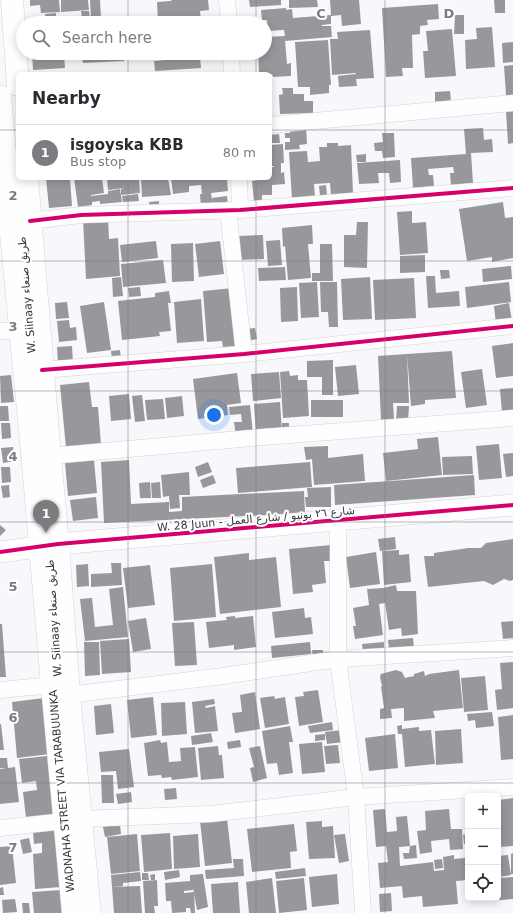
<!DOCTYPE html>
<html lang="en">
<head>
<meta charset="utf-8">
<style>
	:root { --surface:#fff; --page:#f2f2f3; --text:#2b2b33; --muted:#7c7c81; --line:#e1e1e2; --accent:#7b7b80 }
	body { margin:0; font-family:"DejaVu Sans",Vazirmatn,sans-serif; background:var(--page); color:var(--text) }
	.controls { position:absolute; right:12px; bottom:12px; display:grid; overflow:hidden; border-radius:6px; box-shadow:0 2px 10px #0003 }
	.controls button { width:36px; height:36px; display:grid; place-items:center; padding:0; border:0; border-bottom:1px solid var(--line); background:var(--surface); color:var(--text); font:20px sans-serif }
	.you { position:absolute; left:214px; top:415px; width:14px; height:14px; margin:-10px; border:3px solid #fff; border-radius:50%; background:#1a73e8; box-shadow:0 0 0 6px #1a73e833 }
	.badge { display:grid; place-items:center; width:26px; height:26px; border-radius:50%; background:var(--accent); color:#fff; font-size:13px; font-weight:700 }
	.pin { position:absolute; translate:-50% -33px; filter:drop-shadow(0 1px 2px #0008) }
	.pin::after { content:''; position:absolute; top:21px; width:14px; height:12px; background:inherit; clip-path:polygon(0 0,100% 0,50% 100%) }
	.list { margin:0; padding:0; list-style:none }
	h2 { display:flex; justify-content:space-between; align-items:center; height:52px; margin:0; padding:0 16px; font-size:17px }
	h2 small { font-size:13px; font-weight:400; color:var(--muted) }
	.list li { display:grid; grid-template-columns:26px 1fr auto; gap:12px; align-items:center; box-sizing:border-box; height:56px; padding:0 16px; border-top:1px solid var(--line) }
	.list b { display:block; font-size:15px; white-space:nowrap }
	.list p { margin:0; font-size:13px; white-space:nowrap; color:var(--muted) }
	.list em { font-size:13px; font-style:normal; color:var(--muted) }
	.icon { flex:none; width:22px; height:22px; fill:none; stroke:currentColor; stroke-width:2; stroke-linecap:round; stroke-linejoin:round }
	.map { position:relative; flex:none; width:513px; height:913px; overflow:hidden }
	.search { position:absolute; background:var(--surface); box-shadow:0 2px 10px #0003; left:16px; top:16px; width:256px; height:44px; display:flex; align-items:center; gap:10px; box-sizing:border-box; padding:0 14px; border-radius:22px; color:var(--muted); font-size:15px }
	.panel { position:absolute; background:var(--surface); box-shadow:0 2px 10px #0003; left:16px; top:72px; width:256px; height:108px; border-radius:6px }
	.map>svg:first-child { display:block }
	.building { fill:#98989c }
	.lines { fill:none; stroke-linecap:round; stroke-linejoin:round }
	.minor-casing { stroke:#d3d3d8; stroke-width:17 }
	.tertiary-casing { stroke:#d3d3d8; stroke-width:22 }
	.secondary-casing { stroke:#d3d3d8; stroke-width:23 }
	.minor { stroke:#fefeff; stroke-width:16 }
	.tertiary { stroke:#fefeff; stroke-width:21 }
	.secondary { stroke:#fefeff; stroke-width:22 }
	.cycleway-casing { stroke:#fff; stroke-width:6 }
	.cycleway { stroke:#d6006c; stroke-width:4 }
	.grid { fill:none; stroke:#7b7b80; stroke-width:1; stroke-opacity:0.55 }
	.labels { text-anchor:middle; dominant-baseline:central; stroke-width:4; stroke-linejoin:round; paint-order:stroke }
	.street-label { font-size:11px; fill:#37373d; stroke:#fff }
	.grid-label { font-size:13px; text-anchor:middle; font-weight:bold; fill:#7b7b80; stroke:#fff; stroke-width:4; stroke-linejoin:round; paint-order:stroke }
</style>
</head>
<body>
<div class="map">
<svg width="513" height="913" viewBox="0 0 513 913">
	<rect width="100%" height="100%" fill="#f8f8fc"/>
	<path class="building" d="M30 0H59L60 12 41 13 40 5 30 6Z
		M61 0H88L89 10 61 12Z
		M90 0H100L101 19H91Z
		M171 0H208L209 10 200 11 201 20 217 18V23H189V20H185V23H158L157 2 171 1 172 5Z
		M249 0H281V5L250 7Z
		M289 0H317L318 7 289 8Z
		M330 0H359L361 24 342 26 341 15 331 16V24L322 25V26H331L332 37 285 41 287 64 291 63V76L273 77 272 74H259L258 53H265V37L285 36 284 30 268 31 267 20H262L261 10 286 8V10L292 9 293 18 331 15Z
		M494 0H505V13H495Z
		M438 4 439 19 427 20 428 25 420 26V34L412 35 413 68H402L403 76 386 77 382 8Z
		M81 11H89L90 18 82 19Z
		M56 13V16H61L62 23H49V21L48 23H43V22H46L45 14Z
		M455 15H464V34H454Z
		M100 20 101 23H69V22Z
		M492 27 495 67 466 69 465 40 477 39 476 28Z
		M452 29 456 76 425 78 423 51H428L426 31Z
		M370 30 374 78 356 79 357 86 339 87 338 76 356 74V73L332 75 330 39H338L337 32Z
		M328 40 331 85H329V93L310 95V87H298L295 42Z
		M513 42V62L503 63 502 43Z
		M32 53H64L65 68 33 70Z
		M65 53H124V61L83 63 82 58 65 59Z
		M160 53H188V54L161 57Z
		M200 57 201 68 155 71 154 61Z
		M513 65V95H506L504 66Z
		M282 88H293V94H304V101H313V113L280 114 279 95 283 94Z
		M450 91 451 101 435 102V92Z
		M513 110V143L508 144 506 111Z
		M306 127 307 144 299 145 300 149 285 150V142H290V138H285V133H290L289 128Z
		M483 128 484 140 492 139 493 152 471 153 473 183 451 185 450 173H454L453 167 428 169 429 175H433L434 186 413 188 411 158 466 154 464 129Z
		M382 133H394L395 157 383 158 382 151H375L374 143 383 142Z
		M279 134 280 143H270V135Z
		M327 143H338V146L351 145 353 193 331 195 330 183 314 184 315 198 292 199 289 152 307 151 308 162 320 161 319 147H327Z
		M283 144 284 163H281V173L284 172 285 184 272 185V195H262V201L254 202 252 181 260 180V178H270V167H274V166H270V145Z
		M366 154V162H357L356 155Z
		M400 160 401 182 390 183 389 173H378L379 183 359 184 357 163Z
		M46 178H70L72 206 49 208Z
		M74 178H102L104 193 91 195V196L108 194V191L120 189 122 202 100 204V201L92 202V205L78 207Z
		M107 178H139L140 193 121 195V189L124 188 108 190Z
		M141 178H168L171 195 142 197Z
		M171 178H227L228 191 211 193 213 206 201 207 200 194H202L201 185 189 186V192L173 194Z
		M326 185 327 195 320 196 319 186Z
		M138 194 139 201 123 202 122 196Z
		M227 196 228 204 213 206 212 198Z
		M159 201V210L150 212 149 202Z
		M503 202 505 218 513 217V258L492 262V257L467 261 459 209Z
		M412 211V223L426 222 428 253 400 255 397 212Z
		M108 218 109 239 118 238 120 276 86 279 83 220Z
		M357 222H368L367 268 344 267V235H356Z
		M312 225 313 244H308L311 278 288 280 285 246 283 247 282 228Z
		M263 235 264 259 239 260 238 236Z
		M280 240 282 265 268 266 266 241Z
		M156 241 158 258 122 262 120 245Z
		M220 241 224 274 199 277 195 244Z
		M193 243 194 281 172 282 171 244Z
		M320 244H332L333 281H312V273H320Z
		M425 255V272L400 273V256Z
		M163 260 166 283 123 287 121 264Z
		M511 266 512 279 483 282 482 269Z
		M285 267 286 280 259 281 258 268Z
		M440 270H449L450 278 441 279Z
		M426 276H435L436 293 459 291 460 306 428 308Z
		M121 277 123 296 113 297 112 278Z
		M370 277 372 319 343 320 341 279Z
		M414 278 416 318 375 320 373 280Z
		M317 282 319 317 301 318 299 283Z
		M320 282H337L338 327H329L328 312H321Z
		M509 282 511 302 467 308 465 287Z
		M140 287 141 296 129 297 128 288Z
		M297 287 298 321 281 322 280 288Z
		M233 288 238 346 223 347 222 341 207 342 203 291Z
		M169 291 171 303H168L171 331 159 332 160 336 122 340 118 301 155 297V293Z
		M201 299 204 341 177 343 174 302Z
		M67 302 69 318 56 319 55 303Z
		M104 302 111 350 87 353 80 306Z
		M509 303 512 321 496 324 494 306Z
		M69 320 70 328 76 327 77 340 59 342 57 321Z
		M255 328 257 339 247 341 245 329Z
		M513 343V376L496 378 492 346Z
		M72 346 73 363 58 364 57 347Z
		M120 350 121 359 112 360 111 351Z
		M452 351 456 398 425 400V404L411 406 407 354Z
		M407 354 409 403H393L394 419 381 420 378 356Z
		M333 360V395H322V377H307V361Z
		M356 365 359 394 338 396 335 367Z
		M482 369 487 405 466 408 461 372Z
		M289 371 290 376 298 375V380H307L309 416 283 418 280 372Z
		M279 372 281 398 253 401 251 374Z
		M237 373 241 403 227 405 228 415 198 419 193 379Z
		M11 375 14 402 1 403 0 376Z
		M89 382 92 407H98L101 445 66 448 60 385Z
		M513 388V412L502 413 500 389Z
		M129 394 131 419 111 421 109 396Z
		M142 395 145 421 135 422 132 396Z
		M182 396 184 416 167 418 165 398Z
		M163 399 165 419 147 420 145 400Z
		M311 400H343V417H311Z
		M280 402 282 432 256 434 254 404Z
		M250 405 253 434 236 436 234 422H242L241 414 230 415 229 407Z
		M0 406H8L9 421H0Z
		M397 406H409L408 422 396 421Z
		M1 423H10L11 438 2 439Z
		M282 423H289V432H282Z
		M438 437 442 475 386 481 383 453 418 449 417 439Z
		M499 444 502 478 479 480 476 446Z
		M328 446V458L363 454 365 481 314 485 312 459 306 460 304 447Z
		M13 447 14 461 3 463 1 448Z
		M513 453V476L506 477 503 454Z
		M472 456 473 474 443 475 442 457Z
		M94 460 97 493 68 496 65 463Z
		M129 460 131 504 169 502V512L182 511V497L304 491 305 513 104 523 101 462Z
		M208 462 212 472 198 477 195 467Z
		M310 462 312 487 238 493 236 468Z
		M1 467H10L11 482 2 483Z
		M189 472 190 495H179L180 508 170 509 169 496 163 497 161 475Z
		M213 475 216 483 203 488 200 480Z
		M474 475 475 495 335 505 334 485Z
		M150 482 151 498H140L139 483Z
		M160 482 161 498H152L151 483Z
		M9 485 10 497 3 498 1 486Z
		M331 487V507H306L305 497H308L307 488Z
		M96 497 98 518 73 521 70 500Z
		M0 525 6 530 0 536Z
		M395 537 396 549 380 551 378 539Z
		M513 539V580L510 581 504 579 493 585 484 581 428 587 424 556H434V553L468 548H481L486 543Z
		M331 545 333 561H324L326 583 312 585 313 592 293 594 289 549Z
		M399 550V555L409 554 411 582 384 585 382 551Z
		M376 552 380 584 350 588 346 557Z
		M249 553V560L276 557 281 607 220 614 214 557Z
		M111 563H121L122 585 91 587V574L112 573Z
		M88 564 89 586 77 587 76 565Z
		M212 564 216 617 174 621 170 568Z
		M150 565 155 605 128 608 123 568Z
		M396 585 397 591H416L418 634 402 636 401 628 389 630 385 603 379 604 383 635 355 639 353 626H356L353 608 369 605 367 589 383 588Z
		M123 587 128 637 85 641 80 599 92 598 95 627 113 625 109 589Z
		M304 608 305 618 311 617 313 634 275 638 272 612Z
		M235 616V618L253 616 256 647 234 650V645L209 648 206 622 227 620 226 617Z
		M146 618 151 649 133 652 128 621Z
		M513 621V638L503 639 501 622Z
		M194 622 197 665 175 666 172 623Z
		M0 624H2L6 677H0Z
		M413 638 414 649 389 650 388 640Z
		M129 639 131 672 102 674 100 641Z
		M84 642H99L100 675 85 676Z
		M310 642 311 654 272 658 271 646Z
		M384 642V651L363 652 362 644Z
		M312 650H323V656L313 657Z
		M513 662V708L497 710 495 690 502 689 500 663Z
		M396 670 402 672 405 678 414 676V674L424 671 425 676 429 674 459 670 463 708 433 711 435 718 404 721V708L391 709 392 718 380 719V709L384 708 381 687 382 686 380 677 381 674Z
		M485 676 488 710 464 712 461 678Z
		M318 690 323 722 299 726 295 697 304 696 303 692Z
		M255 692 260 729 235 733 232 713 242 712 240 695Z
		M274 696 275 699 285 697 289 724 265 728 260 698Z
		M153 697 157 735 131 738 127 700Z
		M44 698 50 754 17 758 12 702Z
		M214 699 215 704 205 706 206 708 215 706 218 731 195 733 192 702Z
		M185 702 187 734 162 736 161 703Z
		M111 704 114 733 96 735 94 706Z
		M492 712 494 726 476 728 475 720 468 721 467 714Z
		M513 715V759L501 760 498 717Z
		M332 722 333 730 310 733 308 726Z
		M0 724H1L4 750H0Z
		M402 725V729L419 727V731L431 730 435 764 405 767 402 734H398L397 726Z
		M290 726 293 742H289L293 773 279 775 277 763 267 764 262 731Z
		M461 729 463 763 436 765 435 731Z
		M342 730 343 742 327 744 325 732Z
		M211 733 213 742 192 745 191 736Z
		M325 734V740L315 741V735Z
		M395 734 398 768 369 771 365 738Z
		M160 740 161 743 167 742 169 762 181 761 180 748 195 747 198 777 172 780 171 777 162 778 161 775 148 776 144 743Z
		M240 740 241 747 228 749 227 742Z
		M322 742 325 772 302 774 299 744Z
		M338 745 340 763 326 764 324 746Z
		M218 746 219 755H222L224 778 201 780 198 748Z
		M260 746 267 778 253 782 250 768 254 767 249 748Z
		M129 749 134 787 118 789 116 771 101 772 99 752Z
		M47 756 54 815 26 818 23 792 37 790 36 781 22 783 19 759Z
		M0 758H7L8 768 15 767 19 802 0 804V769L6 768H0Z
		M101 775H113L114 803H102Z
		M176 788 177 799 165 800 164 789Z
		M131 792 132 802 118 804 116 794Z
		M513 798V846L498 847V800Z
		M385 809 387 832 397 831 396 817 407 816 410 846 399 847 400 866 433 862 434 871 444 870 443 857 454 855V859L465 858 468 880 456 881 458 904 423 907 422 896 403 898 402 886 380 888 378 863 388 862 386 846 376 847 373 810Z
		M449 809 451 829H462L463 849 450 850 449 839 431 841 432 852 420 854 417 831 426 830 425 811Z
		M227 818 232 863 205 866 200 821Z
		M322 821V827L333 826 335 858 309 859 306 822Z
		M120 824 121 834 105 837 103 827Z
		M294 824 297 851 290 852 291 868 252 872 247 829Z
		M58 830 61 887 35 889 33 854 42 853V843L34 844 33 832Z
		M170 833 172 869 144 872 141 835Z
		M137 834 140 871 111 874 107 837Z
		M198 834 200 867 174 869 173 836Z
		M345 834 349 861 339 863 334 835Z
		M468 834V844H464L463 835Z
		M29 838 32 852 23 854 20 840Z
		M416 845 417 858 404 859 403 853H409L410 846Z
		M12 846 16 883 0 885V847Z
		M513 853V874H511V854Z
		M508 855 511 875 498 877V856Z
		M233 859H243L244 876 206 879 205 870 234 868Z
		M442 859 443 868 435 869 434 860Z
		M305 868 306 876 276 879 275 872Z
		M179 870 180 877 165 880 164 872Z
		M140 872 141 881 123 883V886L112 887 111 875Z
		M142 873H148L149 880H142Z
		M155 874V880H151L150 875Z
		M203 874 208 907 197 910 193 888V890L184 891V893L194 892 195 913H191L190 908H186V912L172 913 171 901H166L165 883 190 881V875Z
		M337 874 339 904 312 907 309 877Z
		M513 877V899L488 901V898H498V878Z
		M272 878 276 913H249L246 882Z
		M304 878 307 910 279 913 276 881Z
		M157 880 158 906H154L155 913H145L143 881Z
		M238 882 240 913H213L211 884Z
		M140 886 142 913H114L112 887Z
		M3 887 4 895H0V888Z
		M61 890 63 913H34L32 892Z
		M391 893 392 911 380 912 379 894Z
		M15 899 17 912 3 913 2 900Z
		M22 903H29L30 913H23Z"/>
	<g class="lines">
		<defs>
			<path id="minor" d="M227 0 229 23
				M231 53 232 74
				M270 125 513 103
				M239 178 240 210
				M228 210 244 354
				M30 221 81 215 240 210 513 188
				M0 331 20 330
				M42 370 244 354 513 326
				M50 456 263 437 513 418
				M338 521V659L356 797 363 913
				M0 690 52 685
				M69 695 223 676 338 659 513 648
				M81 819 211 814 356 797 513 787
				M0 828 65 821"/>
			<path id="tertiary" d="M0 552 58 544 513 505"/>
			<path id="secondary" d="M12 0 18 85
				M0 96 5 153 10 223 32 452 52 685 73 913
				M27 178 50 456 58 544 69 695 90 913"/>
		</defs>
		<use href="#minor" class="minor-casing"/>
		<use href="#tertiary" class="tertiary-casing"/>
		<use href="#secondary" class="secondary-casing"/>
		<use href="#minor" class="minor"/>
		<use href="#tertiary" class="tertiary"/>
		<use href="#secondary" class="secondary"/>
		<defs>
			<path id="cycleway" d="M30 221 81 215 240 210 513 188
				M42 370 244 354 513 326
				M0 552 58 544 513 505"/>
		</defs>
		<use href="#cycleway" class="cycleway-casing"/>
		<use href="#cycleway" class="cycleway"/>
	</g>
	<path class="grid" d="M128 0V23M256 0V23M385 0V913M128 53V74M256 53V74M0 130H18M270 130H513M128 178V913M256 178V913M0 261H513M0 391H513M0 522H513M0 652H513M0 783H513"/>
	<g class="labels">
		<g class="street-label">
			<text transform="translate(27 295) rotate(-95)">W. Siinaay طريق صنعاء</text>
			<text transform="translate(256 519) rotate(-5)">W. 28 Juun - شارع ٢٦ يونيو / شارع العمل</text>
			<text transform="translate(54 618) rotate(-94)">W. Siinaay طريق صنعاء</text>
			<text transform="translate(62 791) rotate(-95)">WADNAHA STREET VIA TARABUUNKA</text>
		</g>
	</g>
	<g class="grid-label">
		<text x="321" y="18">C</text>
		<text x="449" y="18">D</text>
		<text x="13" y="200">2</text>
		<text x="13" y="331">3</text>
		<text x="13" y="461">4</text>
		<text x="13" y="591">5</text>
		<text x="13" y="722">6</text>
		<text x="13" y="852">7</text>
	</g>
</svg>
<div class="controls">
<button>+</button>
<button>−</button>
<button><svg class="icon" aria-label="locate" viewBox="0 0 24 24"><circle cx="12" cy="12" r="6"/><path d="M12 2v4M12 18v4M2 12h4M18 12h4"/></svg></button>
</div>
<div class="you"></div>
<div class="pin badge" style="left:46px;top:533px">1</div>
<div class="search"><svg class="icon" aria-label="search" viewBox="0 0 24 24"><circle cx="10" cy="10" r="6"/><path d="M15 15l6 6"/></svg>Search here</div>
<section class="panel">
<h2>Nearby<small></small></h2>
<ul class="list">
<li><span class="badge">1</span><div><b>isgoyska KBB</b><p>Bus stop</p></div><em>80 m</em></li>
</ul>
</section>
</div>
</body>
</html>
